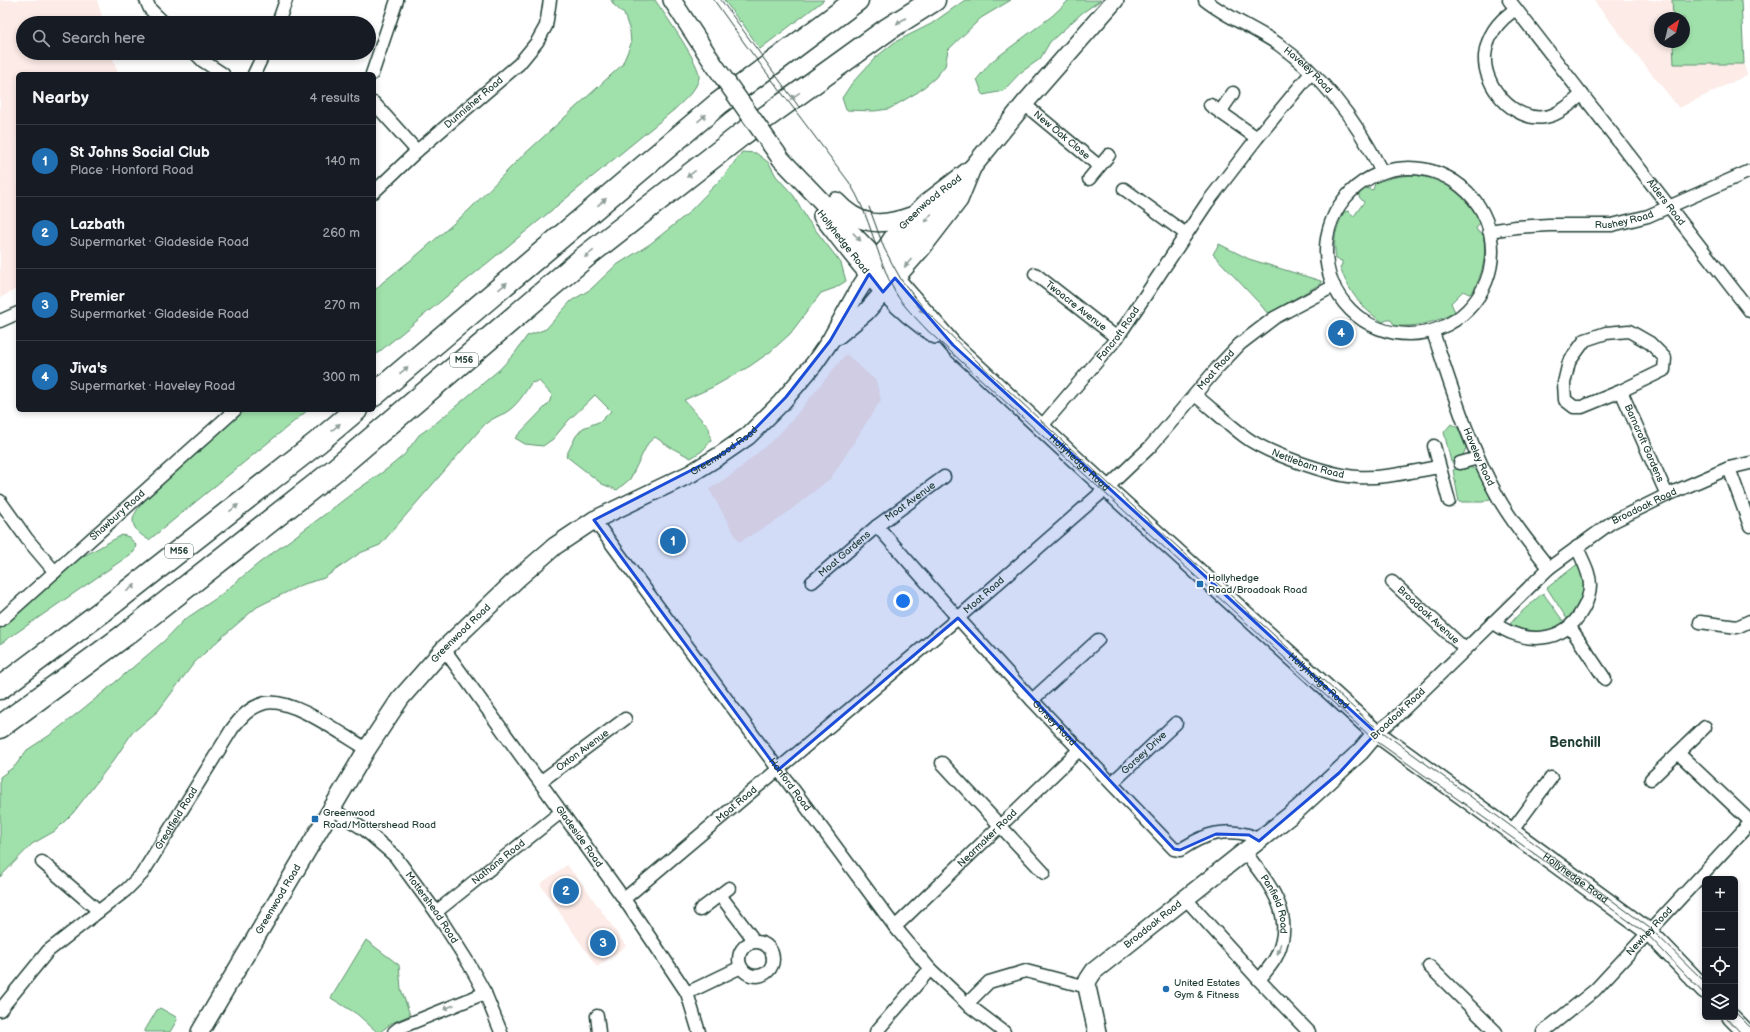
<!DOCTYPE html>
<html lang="en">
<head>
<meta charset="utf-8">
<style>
	:root { --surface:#171b24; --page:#242831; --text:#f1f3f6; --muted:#9ea1a6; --line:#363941; --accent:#1f6fb2 }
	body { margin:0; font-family:"Balsamiq Sans",sans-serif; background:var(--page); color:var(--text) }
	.controls { position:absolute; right:12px; bottom:12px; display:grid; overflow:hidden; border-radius:6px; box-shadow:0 2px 6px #0003 }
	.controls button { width:36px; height:36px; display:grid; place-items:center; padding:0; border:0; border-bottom:1px solid var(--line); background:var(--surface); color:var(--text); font:20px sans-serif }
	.compass { position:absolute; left:1654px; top:12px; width:36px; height:36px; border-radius:50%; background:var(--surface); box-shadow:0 2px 6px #0003; rotate:35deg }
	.you { position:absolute; left:903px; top:601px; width:14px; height:14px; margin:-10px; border:3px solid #fff; border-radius:50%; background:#1a73e8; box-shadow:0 0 0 6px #1a73e833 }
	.badge { display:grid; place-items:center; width:26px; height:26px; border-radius:50%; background:var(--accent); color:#fff; font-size:13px; font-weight:700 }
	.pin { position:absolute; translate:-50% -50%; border:2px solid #fff; box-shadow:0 1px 4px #0006 }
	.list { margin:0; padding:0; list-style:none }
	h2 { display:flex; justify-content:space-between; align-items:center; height:52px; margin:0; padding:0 16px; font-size:17px }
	h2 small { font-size:13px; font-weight:400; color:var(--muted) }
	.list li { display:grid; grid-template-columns:26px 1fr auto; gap:12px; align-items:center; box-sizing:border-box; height:72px; padding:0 16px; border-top:1px solid var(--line) }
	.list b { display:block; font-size:15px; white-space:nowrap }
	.list p { margin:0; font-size:13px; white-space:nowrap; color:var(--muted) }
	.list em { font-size:13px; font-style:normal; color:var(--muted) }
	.icon { flex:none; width:22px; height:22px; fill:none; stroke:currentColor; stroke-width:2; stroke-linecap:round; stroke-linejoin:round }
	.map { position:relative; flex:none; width:1750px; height:1032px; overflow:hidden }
	.search { position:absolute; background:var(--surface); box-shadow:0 2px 6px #0003; left:16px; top:16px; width:360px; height:44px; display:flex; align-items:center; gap:10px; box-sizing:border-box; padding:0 14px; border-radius:22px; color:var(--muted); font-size:15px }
	.panel { position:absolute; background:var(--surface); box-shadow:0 2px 6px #0003; left:16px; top:72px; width:360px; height:340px; border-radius:6px }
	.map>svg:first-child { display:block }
	.built { fill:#fcebe7; fill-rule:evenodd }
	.green { fill:#a0e1ab; stroke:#608f70 }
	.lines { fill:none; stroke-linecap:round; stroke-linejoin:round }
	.street-casing { stroke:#1f3d34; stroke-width:15 }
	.secondary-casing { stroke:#1f3d34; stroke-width:20 }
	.highway-casing { stroke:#1f3d34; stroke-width:25 }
	.street { stroke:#fff; stroke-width:12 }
	.secondary { stroke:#fff; stroke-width:17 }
	.highway { stroke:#fff; stroke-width:22 }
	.tram { stroke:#1f3d34; stroke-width:1 }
	.secondary-bridge-casing { stroke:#1f3d34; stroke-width:20; stroke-linecap:butt }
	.secondary-bridge { stroke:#fff; stroke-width:17 }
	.oneway { fill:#8f9e9a }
	.marked { fill:#1d4ed8; fill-opacity:0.2; stroke:#1d4ed8; stroke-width:3; stroke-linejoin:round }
	.poi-dot { fill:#1f6fb2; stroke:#fff; stroke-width:1.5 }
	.labels { text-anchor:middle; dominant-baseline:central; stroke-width:3.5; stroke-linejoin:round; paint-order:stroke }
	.shield { fill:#fff; stroke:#627771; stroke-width:1 }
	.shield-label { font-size:9px; font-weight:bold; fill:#1f3d34 }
	.street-label { font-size:10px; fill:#1f3d34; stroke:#fff }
	.poi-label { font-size:10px; fill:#1f3d34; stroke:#fff; text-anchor:start }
	.district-label { font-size:14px; font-weight:bold; fill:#1f3d34; stroke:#fff }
</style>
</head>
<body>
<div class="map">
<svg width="1750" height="1032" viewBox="0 0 1750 1032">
	<rect width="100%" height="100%" fill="#fff"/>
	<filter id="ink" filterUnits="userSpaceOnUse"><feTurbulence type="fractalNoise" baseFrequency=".025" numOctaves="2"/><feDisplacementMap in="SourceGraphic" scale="8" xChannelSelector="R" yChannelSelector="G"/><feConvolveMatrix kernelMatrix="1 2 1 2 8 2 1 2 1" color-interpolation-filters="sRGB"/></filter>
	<g filter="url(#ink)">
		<path class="built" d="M0 0H97L104 23H23V53H111L118 74H18V288L0 298Z
			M1593 0H1741L1744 64 1747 75 1679 108ZM1660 18H1684V42H1660Z
			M846 354 876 381 881 400 831 478 779 519 739 542 709 489 733 474 775 438 787 426Z
			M567 865 584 886 626 946 597 967 540 884Z"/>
		<path class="green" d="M611 0H655C663 12 702 66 699 78 696 91 684 100 675 109L374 356V291L383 282 416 256 468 211 517 161 622 65 631 44 630 31 624 14 614 5Z
			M724 0H824L760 49 741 21 740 22Z
			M965 0H1011L981 18 948 50 945 66 935 78 918 92 889 109 874 111 846 110 842 98 852 83 875 58 895 42 931 24Z
			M1069 0H1101L1082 13 1050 42 1040 59 1020 73 1003 91 983 95 977 79 991 62 1052 16Z
			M1672 0H1741L1744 64H1674L1673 42H1684V18H1673Z
			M742 152 756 153 769 163 776 176 794 196 807 219 841 263 846 281 835 288 821 293 790 334 770 352 750 366 713 387 684 400 709 428 711 441 702 451 691 458 670 447 655 437 648 443 630 479 617 490 602 484 566 456 576 436 583 428 601 421 611 411 595 395 568 421 553 439 543 446 525 444 515 438 549 403 552 395 539 381 531 383C524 394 517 406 505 413 498 416 492 419 485 424L380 545 360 553 324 578 301 585 257 607 222 637 194 663 158 711 132 733 116 757 73 813 55 831 32 844 0 877V777L15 766 27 750 50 735 99 696 164 641 184 620 218 597 259 563 320 518 354 492 387 469 404 455 419 435 436 423 500 369 515 353 527 336 546 329 571 301 591 289 615 266 650 244 686 215 724 176Z
			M1413 175C1443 178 1467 195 1480 223L1476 228 1478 232 1483 234C1487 256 1483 274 1472 293L1469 294 1463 291 1451 303 1455 312C1435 323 1417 327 1395 326L1391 320H1387L1383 322C1361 309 1349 291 1340 268L1342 264V261L1336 259C1333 239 1335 230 1344 212L1348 211 1354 216 1364 202 1359 197V194L1366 188 1373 190 1375 183C1388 178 1399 176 1413 175Z
			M1219 244 1249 259 1321 281 1322 283 1268 314 1260 304 1213 254Z
			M245 410H308L149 540C142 536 132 529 133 519 136 498 226 427 245 410Z
			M1451 424 1458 428 1466 448 1461 460 1451 462 1444 432Z
			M1460 467 1461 470 1469 467 1477 470 1494 497 1483 502H1459L1453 470Z
			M122 535 129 537 136 545 134 552 0 644V624L71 563Z
			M1580 562C1595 590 1585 598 1569 622L1547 588Z
			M1543 593 1566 625C1547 634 1528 635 1510 624L1518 615Z
			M366 940 399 965 401 989 410 1015 392 1023 380 1032H377L357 1014 331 998Z
			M160 1008 176 1017 177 1020 170 1032H144L157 1010Z"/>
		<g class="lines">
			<defs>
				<g id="street">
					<path d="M146 0 150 9 164 23"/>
					<path id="s1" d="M1205 0C1228 18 1254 28 1278 44 1324 77 1356 120 1381 170"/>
					<path id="s2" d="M1509 0 1750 311"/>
					<path d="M1516 9C1499 20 1487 35 1485 56 1483 86 1514 122 1545 117 1559 115 1572 103 1582 94"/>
					<path d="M278 23 286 0"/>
					<path d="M195 53 203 61 223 74"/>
					<path d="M254 74 264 53"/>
					<path d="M372 74 397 0"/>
					<path d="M374 103 417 151"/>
					<path id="s3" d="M1024 104 1099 166"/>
					<path d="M1210 105 1257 138"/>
					<path d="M1220 112 1233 93"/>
					<circle cx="1409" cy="251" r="83"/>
					<path d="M1089 179 1109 155"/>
					<path d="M1124 189 1186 234"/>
					<path id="s4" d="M374 192 417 151 519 64 537 42 546 26 550 0"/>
					<path id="s5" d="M1489 231 1516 227 1549 225H1612L1648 216 1750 171"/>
					<path id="s6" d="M1035 274 1117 338"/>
					<path d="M0 321 18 313"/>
					<path id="s7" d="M1433 332C1452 389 1469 446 1499 499 1513 524 1532 546 1549 568"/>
					<path id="s8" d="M1621 391 1582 407H1574L1565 400 1564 383 1569 362 1585 340 1606 333 1629 331 1650 343 1665 358 1664 370 1621 391 1667 495"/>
					<path id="s9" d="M1195 395C1211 408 1227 423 1244 436 1266 453 1329 475 1357 477 1382 479 1414 471 1439 467"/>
					<path id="s10" d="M1041 427 1117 338 1207 203 1257 138 1311 73"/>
					<path d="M1434 446 1449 501"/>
					<path d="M1460 463 1478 458"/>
					<path d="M1729 468 1750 526"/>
					<path d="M0 501 27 539 55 572"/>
					<path id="s11" d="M594 520 895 927 930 969 967 1004 1004 1032"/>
					<path id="s12" d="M877 526 958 618 1032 700 1174 849 1180 850C1187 846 1194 841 1202 838 1217 831 1246 829 1259 841"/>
					<path id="s13" d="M812 582 877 526 944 477"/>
					<path id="s14" d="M1392 582 1465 649"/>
					<path id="s15" d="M0 621 235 410"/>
					<path d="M1493 622C1522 645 1564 645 1583 609 1587 602 1590 594 1590 585 1590 572 1582 560 1577 547"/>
					<path d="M1700 622 1737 627 1750 621"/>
					<path d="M1570 627 1605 679"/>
					<path id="s16" d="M444 649 624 899 655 945 687 993 699 1032"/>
					<path d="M1032 700 1098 640"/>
					<path id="s17" d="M1376 733 1395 718 1549 568 1612 522 1667 495 1729 468 1750 463"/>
					<path d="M1678 753 1750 821"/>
					<path d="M942 763 1044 873"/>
					<path d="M1651 779 1705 727"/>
					<path id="s18" d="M540 782 625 719"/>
					<path id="s19" d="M1112 783 1176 723"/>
					<path id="s20" d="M332 809 365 830 395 856 436 912 469 964 485 993 501 1032"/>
					<path d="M1511 832 1551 778"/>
					<path id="s21" d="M1245 852C1269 884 1296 914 1277 955 1273 964 1265 972 1259 980"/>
					<path d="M42 862 99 911"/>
					<path d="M720 895 751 936V942"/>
					<path d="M1185 898 1259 980 1309 1032"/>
					<path id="s22" d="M624 899 958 618 1110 485 1150 447 1219 366 1240 344 1274 318 1334 286"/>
					<path d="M700 910 729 888"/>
					<path id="s23" d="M436 912 561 812"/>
					<path id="s24" d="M895 927 1080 749"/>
					<circle cx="756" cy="959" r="17"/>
					<path d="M1429 966 1496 1032"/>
					<path d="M687 993 741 967"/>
					<path d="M967 1004 989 982 1026 971 1087 987"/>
					<path id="s25" d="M0 1010 48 951 126 890 142 874 232 729C241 717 250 707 265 703 292 697 344 736 367 749"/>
					<path d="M597 1016 599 1032"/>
					<path d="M394 1032 399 1028 485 993"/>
					<path d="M876 1032 930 969"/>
					<path id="s26" d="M1543 1032 1595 990 1750 823"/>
				</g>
				<g id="secondary">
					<path d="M672 0 713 63"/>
					<path id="s27" d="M781 159 895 278 953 345 1106 488 1376 733 1649 932 1705 990"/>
					<path d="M836 201C859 226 881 227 911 216"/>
					<path d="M822 216C856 259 888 305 936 335"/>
					<path d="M878 276 886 271 948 195"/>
					<path d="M837 336 866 312 922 248 959 200 972 168"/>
					<path d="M1731 1017 1746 1032"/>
					<path id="s28" d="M200 1032 367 749 400 699 444 649 518 578 555 546 594 520 690 474 719 456 748 436 781 403 814 364 830 341 856 294 895 234 925 204 972 168 1024 104 1115 0"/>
					<path id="s29" d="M1097 1032 1087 987 1088 980 1094 971 1297 810 1360 752 1376 733"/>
				</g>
				<path id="highway" d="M374 395 718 104 857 0
					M0 688 104 610 318 442 356 410
					M0 727 125 635 336 469 585 257 741 135 888 29 934 0"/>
			</defs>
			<use href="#street" class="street-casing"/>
			<use href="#secondary" class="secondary-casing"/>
			<use href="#highway" class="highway-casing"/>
			<use href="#street" class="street"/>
			<use href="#secondary" class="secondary"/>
			<use href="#highway" class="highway"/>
			<path class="tram" d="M714 0 745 44 849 182C871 216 876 257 895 292 903 306 916 318 927 330L1372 738 1647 934 1705 995
				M721 0 799 107
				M869 207 884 248 894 267 902 281 926 311 979 363 1110 485 1369 722 1651 929 1705 982
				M1735 1012 1750 1027
				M1726 1017 1740 1032"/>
			<defs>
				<path id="secondary-bridge" d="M713 63 781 159"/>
			</defs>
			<use href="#secondary-bridge" class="secondary-bridge-casing"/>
			<use href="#secondary-bridge" class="secondary-bridge"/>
		</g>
		<defs><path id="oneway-solid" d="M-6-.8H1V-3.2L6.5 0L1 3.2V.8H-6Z"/></defs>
		<g class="oneway">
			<use href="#oneway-solid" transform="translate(901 21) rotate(147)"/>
			<use href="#oneway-solid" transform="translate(795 96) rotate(144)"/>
			<use href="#oneway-solid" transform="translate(702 118) rotate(-40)"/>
			<use href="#oneway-solid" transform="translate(691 174) rotate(142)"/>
			<use href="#oneway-solid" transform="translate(602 202) rotate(-40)"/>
			<use href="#oneway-solid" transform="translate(928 218) rotate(130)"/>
			<use href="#oneway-solid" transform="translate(857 237) rotate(47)"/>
			<use href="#oneway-solid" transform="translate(589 254) rotate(142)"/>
			<use href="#oneway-solid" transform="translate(908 263) rotate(131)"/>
			<use href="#oneway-solid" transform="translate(503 286) rotate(-40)"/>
			<use href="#oneway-solid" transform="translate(920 308) rotate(50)"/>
			<use href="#oneway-solid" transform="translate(404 370) rotate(-40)"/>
			<use href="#oneway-solid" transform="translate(336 427) rotate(-40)"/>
			<use href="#oneway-solid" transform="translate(234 508) rotate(-38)"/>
			<use href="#oneway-solid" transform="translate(131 588) rotate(-38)"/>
			<use href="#oneway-solid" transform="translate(1279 949) rotate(107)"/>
			<use href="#oneway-solid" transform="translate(449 1007) rotate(157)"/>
		</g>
	</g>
	<path class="marked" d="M869 274 883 292 895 278 953 345 1376 733 1339 773 1259 841 1249 835 1216 834 1180 850 1174 849 958 618 778 770 594 520 719 456 748 436 786 397 830 341Z"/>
	<g class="poi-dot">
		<rect x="1196" y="580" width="8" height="8" rx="2"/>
		<rect x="311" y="815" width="8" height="8" rx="2"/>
		<circle cx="1166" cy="989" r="4"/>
	</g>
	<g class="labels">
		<g class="shield">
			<rect x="450" y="353" width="28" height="14" rx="3"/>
			<rect x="165" y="544" width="28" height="14" rx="3"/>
		</g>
		<g class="shield-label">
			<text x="464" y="360">M56</text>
			<text x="179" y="551">M56</text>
		</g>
		<g class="street-label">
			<text stroke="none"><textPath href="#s1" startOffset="125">Haveley Road</textPath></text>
			<text stroke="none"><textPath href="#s4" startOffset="134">Dunnisher Road</textPath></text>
			<text stroke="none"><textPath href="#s3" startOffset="49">New Oak Close</textPath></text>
			<text stroke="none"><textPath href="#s28" startOffset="1128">Greenwood Road</textPath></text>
			<text stroke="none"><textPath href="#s2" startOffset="256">Alders Road</textPath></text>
			<text stroke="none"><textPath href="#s5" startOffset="136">Rushey Road</textPath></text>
			<text transform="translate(843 242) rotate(52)">Hollyhedge Road</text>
			<text stroke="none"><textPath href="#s6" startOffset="52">Twoacre Avenue</textPath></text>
			<text stroke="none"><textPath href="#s10" startOffset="121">Fancroft Road</textPath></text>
			<text stroke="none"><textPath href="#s22" startOffset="795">Moat Road</textPath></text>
			<text stroke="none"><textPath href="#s8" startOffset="335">Barncroft Gardens</textPath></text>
			<text stroke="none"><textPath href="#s28" startOffset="801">Greenwood Road</textPath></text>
			<text stroke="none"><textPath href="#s7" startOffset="133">Haveley Road</textPath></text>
			<text stroke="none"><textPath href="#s27" startOffset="426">Hollyhedge Road</textPath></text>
			<text stroke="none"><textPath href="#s9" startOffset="134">Nettlebarn Road</textPath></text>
			<text stroke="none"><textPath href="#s13" startOffset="127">Moat Avenue</textPath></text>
			<text stroke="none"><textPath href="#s17" startOffset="353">Broadoak Road</textPath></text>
			<text stroke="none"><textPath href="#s15" startOffset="158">Shawbury Road</textPath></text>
			<text stroke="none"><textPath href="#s13" startOffset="43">Moat Gardens</textPath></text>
			<text stroke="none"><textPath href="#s22" startOffset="471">Moat Road</textPath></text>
			<text stroke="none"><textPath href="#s14" startOffset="49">Broadoak Avenue</textPath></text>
			<text stroke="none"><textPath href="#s28" startOffset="478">Greenwood Road</textPath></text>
			<text stroke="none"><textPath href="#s27" startOffset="750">Hollyhedge Road</textPath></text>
			<text transform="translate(1398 714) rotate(-43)">Broadoak Road</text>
			<text stroke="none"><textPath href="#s12" startOffset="265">Gorsey Road</textPath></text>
			<text stroke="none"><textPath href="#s18" startOffset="53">Oxton Avenue</textPath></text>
			<text stroke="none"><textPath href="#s19" startOffset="44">Gorsey Drive</textPath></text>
			<text stroke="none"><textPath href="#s11" startOffset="329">Honford Road</textPath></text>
			<text stroke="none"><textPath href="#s22" startOffset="147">Moat Road</textPath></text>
			<text stroke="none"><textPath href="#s25" startOffset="263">Greatfield Road</textPath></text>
			<text stroke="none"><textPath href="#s16" startOffset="231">Gladeside Road</textPath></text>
			<text stroke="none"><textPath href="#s24" startOffset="128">Nearmaker Road</textPath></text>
			<text stroke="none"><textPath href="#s23" startOffset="80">Nathans Road</textPath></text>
			<text stroke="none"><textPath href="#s27" startOffset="1074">Hollyhedge Road</textPath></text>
			<text stroke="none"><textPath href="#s28" startOffset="154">Greenwood Road</textPath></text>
			<text stroke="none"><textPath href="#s21" startOffset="61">Panfield Road</textPath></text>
			<text stroke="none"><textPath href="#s20" startOffset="142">Mottershead Road</textPath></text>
			<text stroke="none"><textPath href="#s29" startOffset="139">Broadoak Road</textPath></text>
			<text stroke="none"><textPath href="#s26" startOffset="147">Newhey Road</textPath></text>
		</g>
		<g class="poi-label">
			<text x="1208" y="578">Hollyhedge<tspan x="1208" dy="12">Road/Broadoak Road</tspan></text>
			<text x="323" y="813">Greenwood<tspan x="323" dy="12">Road/Mottershead Road</tspan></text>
			<text x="1174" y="983">United Estates<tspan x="1174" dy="12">Gym &amp; Fitness</tspan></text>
		</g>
		<g class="district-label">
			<text x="1575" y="742">Benchill</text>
		</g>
	</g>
</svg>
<div class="controls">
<button>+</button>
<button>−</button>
<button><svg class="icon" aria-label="locate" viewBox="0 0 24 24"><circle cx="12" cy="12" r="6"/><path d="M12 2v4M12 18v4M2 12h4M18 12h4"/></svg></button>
<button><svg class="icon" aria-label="layers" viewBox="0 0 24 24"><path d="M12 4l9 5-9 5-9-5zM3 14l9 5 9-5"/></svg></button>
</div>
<svg class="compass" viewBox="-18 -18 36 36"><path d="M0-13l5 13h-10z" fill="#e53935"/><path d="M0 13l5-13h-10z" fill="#9ea1a6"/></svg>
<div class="you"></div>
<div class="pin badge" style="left:673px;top:541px">1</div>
<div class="pin badge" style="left:566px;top:891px">2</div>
<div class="pin badge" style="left:603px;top:943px">3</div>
<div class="pin badge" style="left:1341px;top:333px">4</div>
<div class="search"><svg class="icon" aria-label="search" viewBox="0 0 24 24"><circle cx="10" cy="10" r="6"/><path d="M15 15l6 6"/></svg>Search here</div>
<section class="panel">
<h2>Nearby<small>4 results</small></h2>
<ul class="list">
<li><span class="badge">1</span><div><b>St Johns Social Club</b><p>Place · Honford Road</p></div><em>140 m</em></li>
<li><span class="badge">2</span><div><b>Lazbath</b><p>Supermarket · Gladeside Road</p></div><em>260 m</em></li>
<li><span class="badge">3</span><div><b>Premier</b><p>Supermarket · Gladeside Road</p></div><em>270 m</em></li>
<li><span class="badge">4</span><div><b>Jiva's</b><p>Supermarket · Haveley Road</p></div><em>300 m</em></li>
</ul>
</section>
</div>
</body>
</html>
